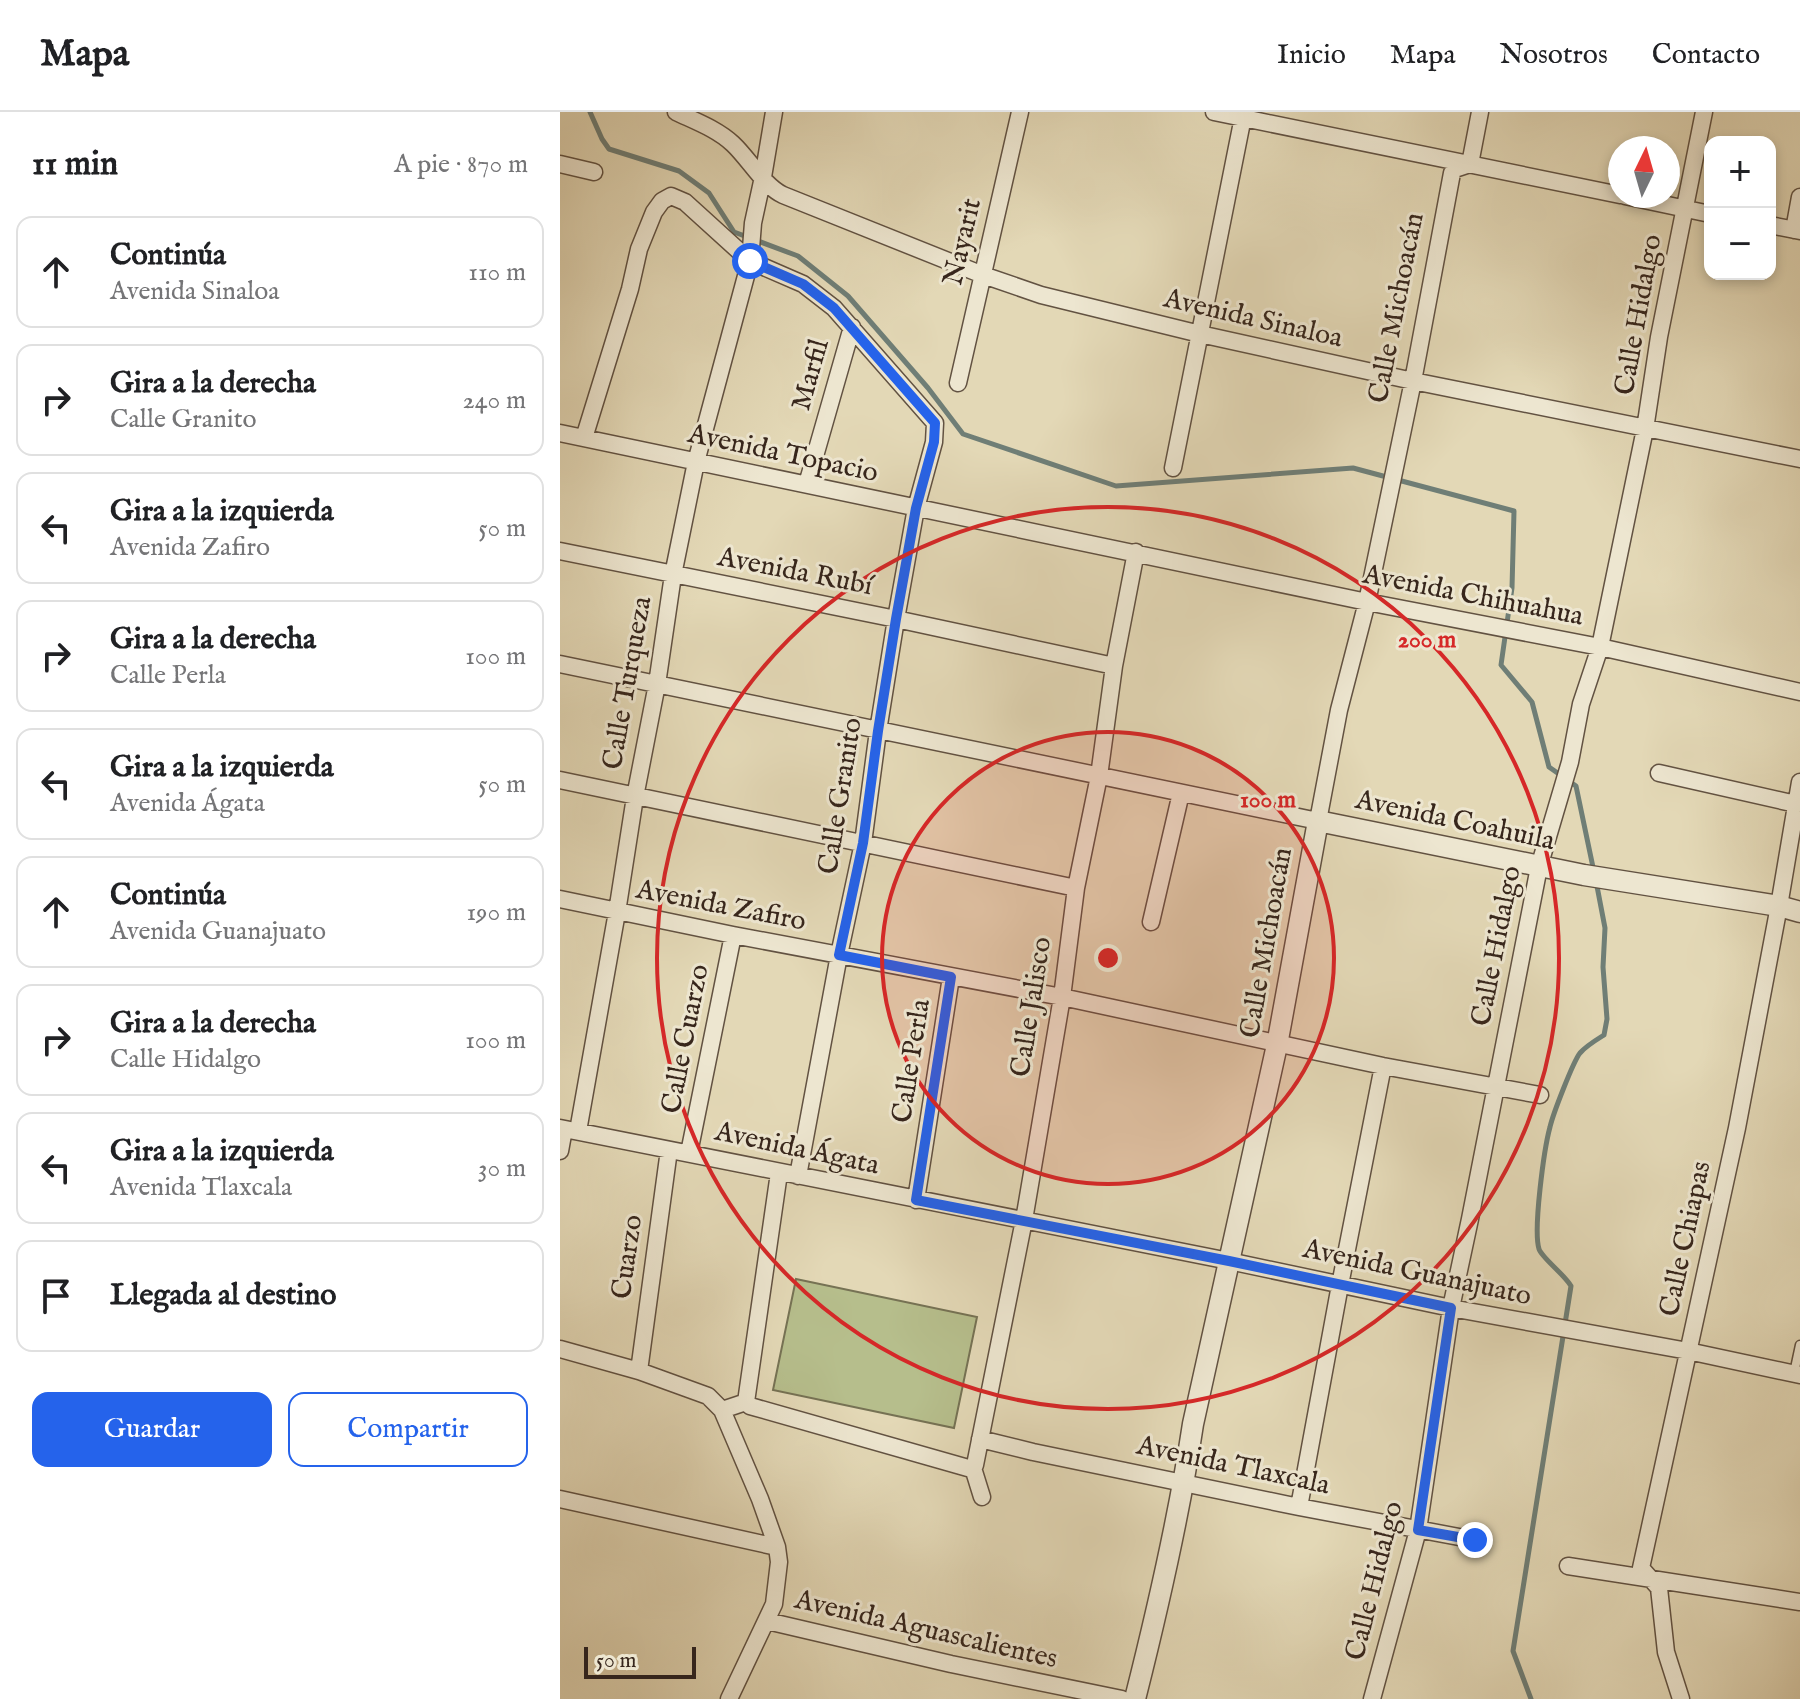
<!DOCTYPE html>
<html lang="es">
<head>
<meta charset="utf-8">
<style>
	:root { --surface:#fff; --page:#f6f6f6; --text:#202124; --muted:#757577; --line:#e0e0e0; --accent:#2563eb }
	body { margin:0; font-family:"IM FELL English",serif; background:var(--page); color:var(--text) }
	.controls { position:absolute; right:24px; top:24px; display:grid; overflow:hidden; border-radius:16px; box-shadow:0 4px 12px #0003 }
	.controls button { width:72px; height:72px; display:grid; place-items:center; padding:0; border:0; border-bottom:2px solid var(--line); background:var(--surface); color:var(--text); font:40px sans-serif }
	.compass { position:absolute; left:1048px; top:24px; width:72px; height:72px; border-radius:50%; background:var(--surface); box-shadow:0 4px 12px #0003; rotate:5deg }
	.scale { position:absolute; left:24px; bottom:20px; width:112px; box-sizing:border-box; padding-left:8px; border:4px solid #37261c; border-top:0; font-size:22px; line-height:28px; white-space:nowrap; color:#37261c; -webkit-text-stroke:6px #ede6d0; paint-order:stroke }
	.stop { position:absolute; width:24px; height:24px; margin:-18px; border:6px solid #2563eb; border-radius:50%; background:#fff }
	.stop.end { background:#2563eb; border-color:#fff; box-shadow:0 2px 8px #0008 }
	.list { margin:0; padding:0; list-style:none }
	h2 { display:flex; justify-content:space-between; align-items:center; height:104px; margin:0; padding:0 32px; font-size:34px }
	h2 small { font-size:26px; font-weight:400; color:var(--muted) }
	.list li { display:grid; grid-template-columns:52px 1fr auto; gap:24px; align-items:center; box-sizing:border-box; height:112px; margin:0 16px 16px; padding:0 16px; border:2px solid var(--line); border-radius:16px }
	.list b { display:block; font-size:30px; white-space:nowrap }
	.list p { margin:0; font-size:26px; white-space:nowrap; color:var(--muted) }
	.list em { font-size:26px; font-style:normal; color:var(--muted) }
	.actions { display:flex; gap:16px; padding:24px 32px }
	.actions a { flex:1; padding:18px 0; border:2px solid var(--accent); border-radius:16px; text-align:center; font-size:28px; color:var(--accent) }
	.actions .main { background:var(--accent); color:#fff }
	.icon { flex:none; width:44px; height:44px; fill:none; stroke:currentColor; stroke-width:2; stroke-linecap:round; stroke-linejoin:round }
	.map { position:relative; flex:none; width:1240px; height:1587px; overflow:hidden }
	header { display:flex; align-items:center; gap:48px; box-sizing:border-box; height:112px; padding:0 40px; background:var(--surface); border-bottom:2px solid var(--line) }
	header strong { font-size:38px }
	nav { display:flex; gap:44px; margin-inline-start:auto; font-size:28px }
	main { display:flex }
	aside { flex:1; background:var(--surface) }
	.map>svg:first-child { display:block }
	.pitch { fill:#b6be8c; stroke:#767254; stroke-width:2 }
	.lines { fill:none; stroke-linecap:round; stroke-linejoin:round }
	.stream { stroke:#6f7e76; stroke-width:5 }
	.service-casing { stroke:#625242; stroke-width:11 }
	.minor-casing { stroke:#625242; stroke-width:19 }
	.tertiary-casing { stroke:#625242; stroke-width:23 }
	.service { stroke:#ede6d0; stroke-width:8 }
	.minor { stroke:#ede6d0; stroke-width:16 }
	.tertiary { stroke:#ede6d0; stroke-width:20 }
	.route { stroke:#2563eb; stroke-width:10 }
	.ring { fill:none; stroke:#d62828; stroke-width:4 }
	.labels { text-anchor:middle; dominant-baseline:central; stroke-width:6; stroke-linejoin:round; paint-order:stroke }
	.street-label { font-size:28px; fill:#37261c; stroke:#ede6d0 }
	.centre { fill:#d62828; stroke:#ede6d0; stroke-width:4 }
	.ring-label { font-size:24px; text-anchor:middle; font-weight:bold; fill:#d62828; stroke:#ede6d0; stroke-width:6; stroke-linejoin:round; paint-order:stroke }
</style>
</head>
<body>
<header>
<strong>Mapa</strong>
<nav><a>Inicio</a><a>Mapa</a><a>Nosotros</a><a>Contacto</a></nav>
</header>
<main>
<aside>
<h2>11 min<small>A pie · 870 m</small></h2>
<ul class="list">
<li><svg class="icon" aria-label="ahead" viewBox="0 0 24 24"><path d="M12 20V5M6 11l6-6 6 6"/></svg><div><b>Continúa</b><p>Avenida Sinaloa</p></div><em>110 m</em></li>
<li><svg class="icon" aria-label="right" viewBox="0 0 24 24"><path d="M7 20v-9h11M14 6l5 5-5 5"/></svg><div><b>Gira a la derecha</b><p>Calle Granito</p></div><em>240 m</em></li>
<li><svg class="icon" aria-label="left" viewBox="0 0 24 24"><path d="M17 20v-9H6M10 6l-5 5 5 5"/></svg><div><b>Gira a la izquierda</b><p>Avenida Zafiro</p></div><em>50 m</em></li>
<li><svg class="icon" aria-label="right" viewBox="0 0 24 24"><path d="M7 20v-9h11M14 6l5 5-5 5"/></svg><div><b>Gira a la derecha</b><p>Calle Perla</p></div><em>100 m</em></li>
<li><svg class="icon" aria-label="left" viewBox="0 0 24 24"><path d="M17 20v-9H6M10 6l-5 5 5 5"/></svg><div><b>Gira a la izquierda</b><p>Avenida Ágata</p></div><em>50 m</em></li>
<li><svg class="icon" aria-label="ahead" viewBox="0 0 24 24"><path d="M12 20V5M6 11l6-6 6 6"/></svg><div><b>Continúa</b><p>Avenida Guanajuato</p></div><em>190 m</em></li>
<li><svg class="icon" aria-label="right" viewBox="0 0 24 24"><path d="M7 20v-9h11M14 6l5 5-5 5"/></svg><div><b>Gira a la derecha</b><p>Calle Hidalgo</p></div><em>100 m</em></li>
<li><svg class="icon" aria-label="left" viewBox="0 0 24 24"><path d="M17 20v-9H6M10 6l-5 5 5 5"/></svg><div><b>Gira a la izquierda</b><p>Avenida Tlaxcala</p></div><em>30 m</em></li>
<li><svg class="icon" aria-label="arrive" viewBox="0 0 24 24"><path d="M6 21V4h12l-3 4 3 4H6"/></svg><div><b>Llegada al destino</b></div></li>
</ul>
<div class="actions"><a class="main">Guardar</a><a>Compartir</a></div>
</aside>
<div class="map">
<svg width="1240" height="1587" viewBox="0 0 1240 1587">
	<rect width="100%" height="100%" fill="#e3d8b6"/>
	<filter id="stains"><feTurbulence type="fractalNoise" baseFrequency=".0025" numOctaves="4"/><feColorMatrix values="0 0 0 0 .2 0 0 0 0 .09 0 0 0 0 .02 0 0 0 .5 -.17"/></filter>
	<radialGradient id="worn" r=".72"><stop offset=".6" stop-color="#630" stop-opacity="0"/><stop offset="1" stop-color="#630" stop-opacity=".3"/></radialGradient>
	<path class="pitch" d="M236 1167 417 1205 394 1316 213 1278Z"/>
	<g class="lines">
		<path class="stream" d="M30 0 42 27 49 37 119 59 149 81 174 120 238 144 288 184 368 276 403 322 556 374 793 356 954 399 952 476 941 553 972 590 989 655 1016 674 1034 760
			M971 1587 953 1539 1011 1174C1004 1162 982 1146 979 1137 973 1118 984 1037 990 1015 993 1002 1013 950 1020 941 1026 934 1036 928 1044 923L1047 907 1043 855 1045 816 1036 769"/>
		<defs>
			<path id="service" d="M1234 1261 1240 1233"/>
			<path id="minor" d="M116 0C135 9 157 17 173 32 189 47 204 74 223 83L423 163 481 183 640 222 853 269 1240 347
				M654 0 1060 83
				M0 52 34 60
				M1065 84 1150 102
				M1210 113 1240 119
				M1234 118 1240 85
				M398 271 460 0
				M0 321 807 490 1040 535 1240 580
				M24 326 70 177 79 137 94 100 102 89 111 84 125 90 190 149 243 172 274 196 375 311 374 330 356 396 336 507 318 619 303 731 279 843 238 1064
				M613 356 684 0
				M247 372 292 215
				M0 439 336 507 554 554
				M0 552 758 709 779 598 807 490 853 269 892 61 895 57 910 52 920 0
				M1099 661 1236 692
				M0 668 516 776
				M0 787 173 823 502 885 823 954 980 983
				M591 810 621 681
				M0 1016 669 1149 891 1196 1128 1239 1240 1263
				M18 1019 57 800 75 685 97 572 113 463 136 350 190 149 193 111 203 65 214 0
				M0 1039 4 1017
				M129 1041 173 823
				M356 1088 391 865
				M0 1237 79 1259 148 1284 162 1298 200 1387 217 1435 219 1450 214 1492 169 1587
				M79 1259 109 1038
				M186 1290 219 1061
				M162 1298 186 1290 190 1294 408 1356H413
				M420 1327 473 1340 739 1395 915 1428
				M413 1356 415 1353 464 1108 502 885 516 776 539 664 554 554 576 440
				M413 1356 422 1385
				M0 1387 217 1435
				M739 1395 780 1173 823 954
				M1008 1454 1240 1490
				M207 1509 391 1552 562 1587
				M812 1587 858 1418 891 1196 910 1107 979 755 1010 650 1021 592 1040 535 1085 317 1099 225 1144 0
				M1121 1587 1106 1540 1099 1476 1081 1456 1177 1016 1219 794 1240 670"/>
			<path id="tertiary" d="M575 1587C598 1496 619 1405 633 1312L717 933 758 709 1024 763 1219 794 1240 800"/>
		</defs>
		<use href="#service" class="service-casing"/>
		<use href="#minor" class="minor-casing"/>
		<use href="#tertiary" class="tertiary-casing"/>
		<use href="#service" class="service"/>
		<use href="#minor" class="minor"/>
		<use href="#tertiary" class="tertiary"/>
	</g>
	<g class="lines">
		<path class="route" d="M190 149 243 172 274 196 375 311 374 330 356 396 336 507 318 619 303 731 279 843 391 865 356 1088 669 1149 891 1196 858 1418 915 1428"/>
	</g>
	<circle cx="548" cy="846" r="226" fill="#d62828" fill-opacity=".12"/>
	<g class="ring">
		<circle cx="548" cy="846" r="226"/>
		<circle cx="548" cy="846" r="451"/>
	</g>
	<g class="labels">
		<g class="street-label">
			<text transform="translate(403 130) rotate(-77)">Nayarit</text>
			<text transform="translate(837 196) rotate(-79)">Calle Michoacán</text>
			<text transform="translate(1079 203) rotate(-80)">Calle Hidalgo</text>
			<text transform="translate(693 207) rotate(13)">Avenida Sinaloa</text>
			<text transform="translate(251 263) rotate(-74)">Marfil</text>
			<text transform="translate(223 342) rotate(12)">Avenida Topacio</text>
			<text transform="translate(235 460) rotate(11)">Avenida Rubí</text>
			<text transform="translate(913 484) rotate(11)">Avenida Chihuahua</text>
			<text transform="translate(68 571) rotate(-80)">Calle Turqueza</text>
			<text transform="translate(281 684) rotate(-81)">Calle Granito</text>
			<text transform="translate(895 709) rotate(12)">Avenida Coahuila</text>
			<text transform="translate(161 794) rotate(11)">Avenida Zafiro</text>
			<text transform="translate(707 831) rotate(-80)">Calle Michoacán</text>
			<text transform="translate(937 834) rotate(-79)">Calle Hidalgo</text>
			<text transform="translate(472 895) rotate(-81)">Calle Jalisco</text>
			<text transform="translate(126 927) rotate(-79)">Calle Cuarzo</text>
			<text transform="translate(352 949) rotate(-81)">Calle Perla</text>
			<text transform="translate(237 1037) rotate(12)">Avenida Ágata</text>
			<text transform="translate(1126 1127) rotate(-78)">Calle Chiapas</text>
			<text transform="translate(68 1145) rotate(-82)">Cuarzo</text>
			<text transform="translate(857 1161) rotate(12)">Avenida Guanajuato</text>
			<text transform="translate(673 1354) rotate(12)">Avenida Tlaxcala</text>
			<text transform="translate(815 1469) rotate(-76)">Calle Hidalgo</text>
			<text transform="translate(366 1518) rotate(13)">Avenida Aguascalientes</text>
		</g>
	</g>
	<circle cx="548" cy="846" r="12" class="centre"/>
	<g class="ring-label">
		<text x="867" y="535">200 m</text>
		<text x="708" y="695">100 m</text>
	</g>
	<rect width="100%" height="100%" filter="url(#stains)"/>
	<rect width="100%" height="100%" fill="url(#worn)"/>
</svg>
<div class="controls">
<button>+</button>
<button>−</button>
</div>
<svg class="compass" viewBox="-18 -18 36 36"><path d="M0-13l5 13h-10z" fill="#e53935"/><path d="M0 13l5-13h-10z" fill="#757577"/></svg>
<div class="scale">50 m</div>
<div class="stop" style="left:190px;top:149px"></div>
<div class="stop end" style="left:915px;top:1428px"></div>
</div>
</main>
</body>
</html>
